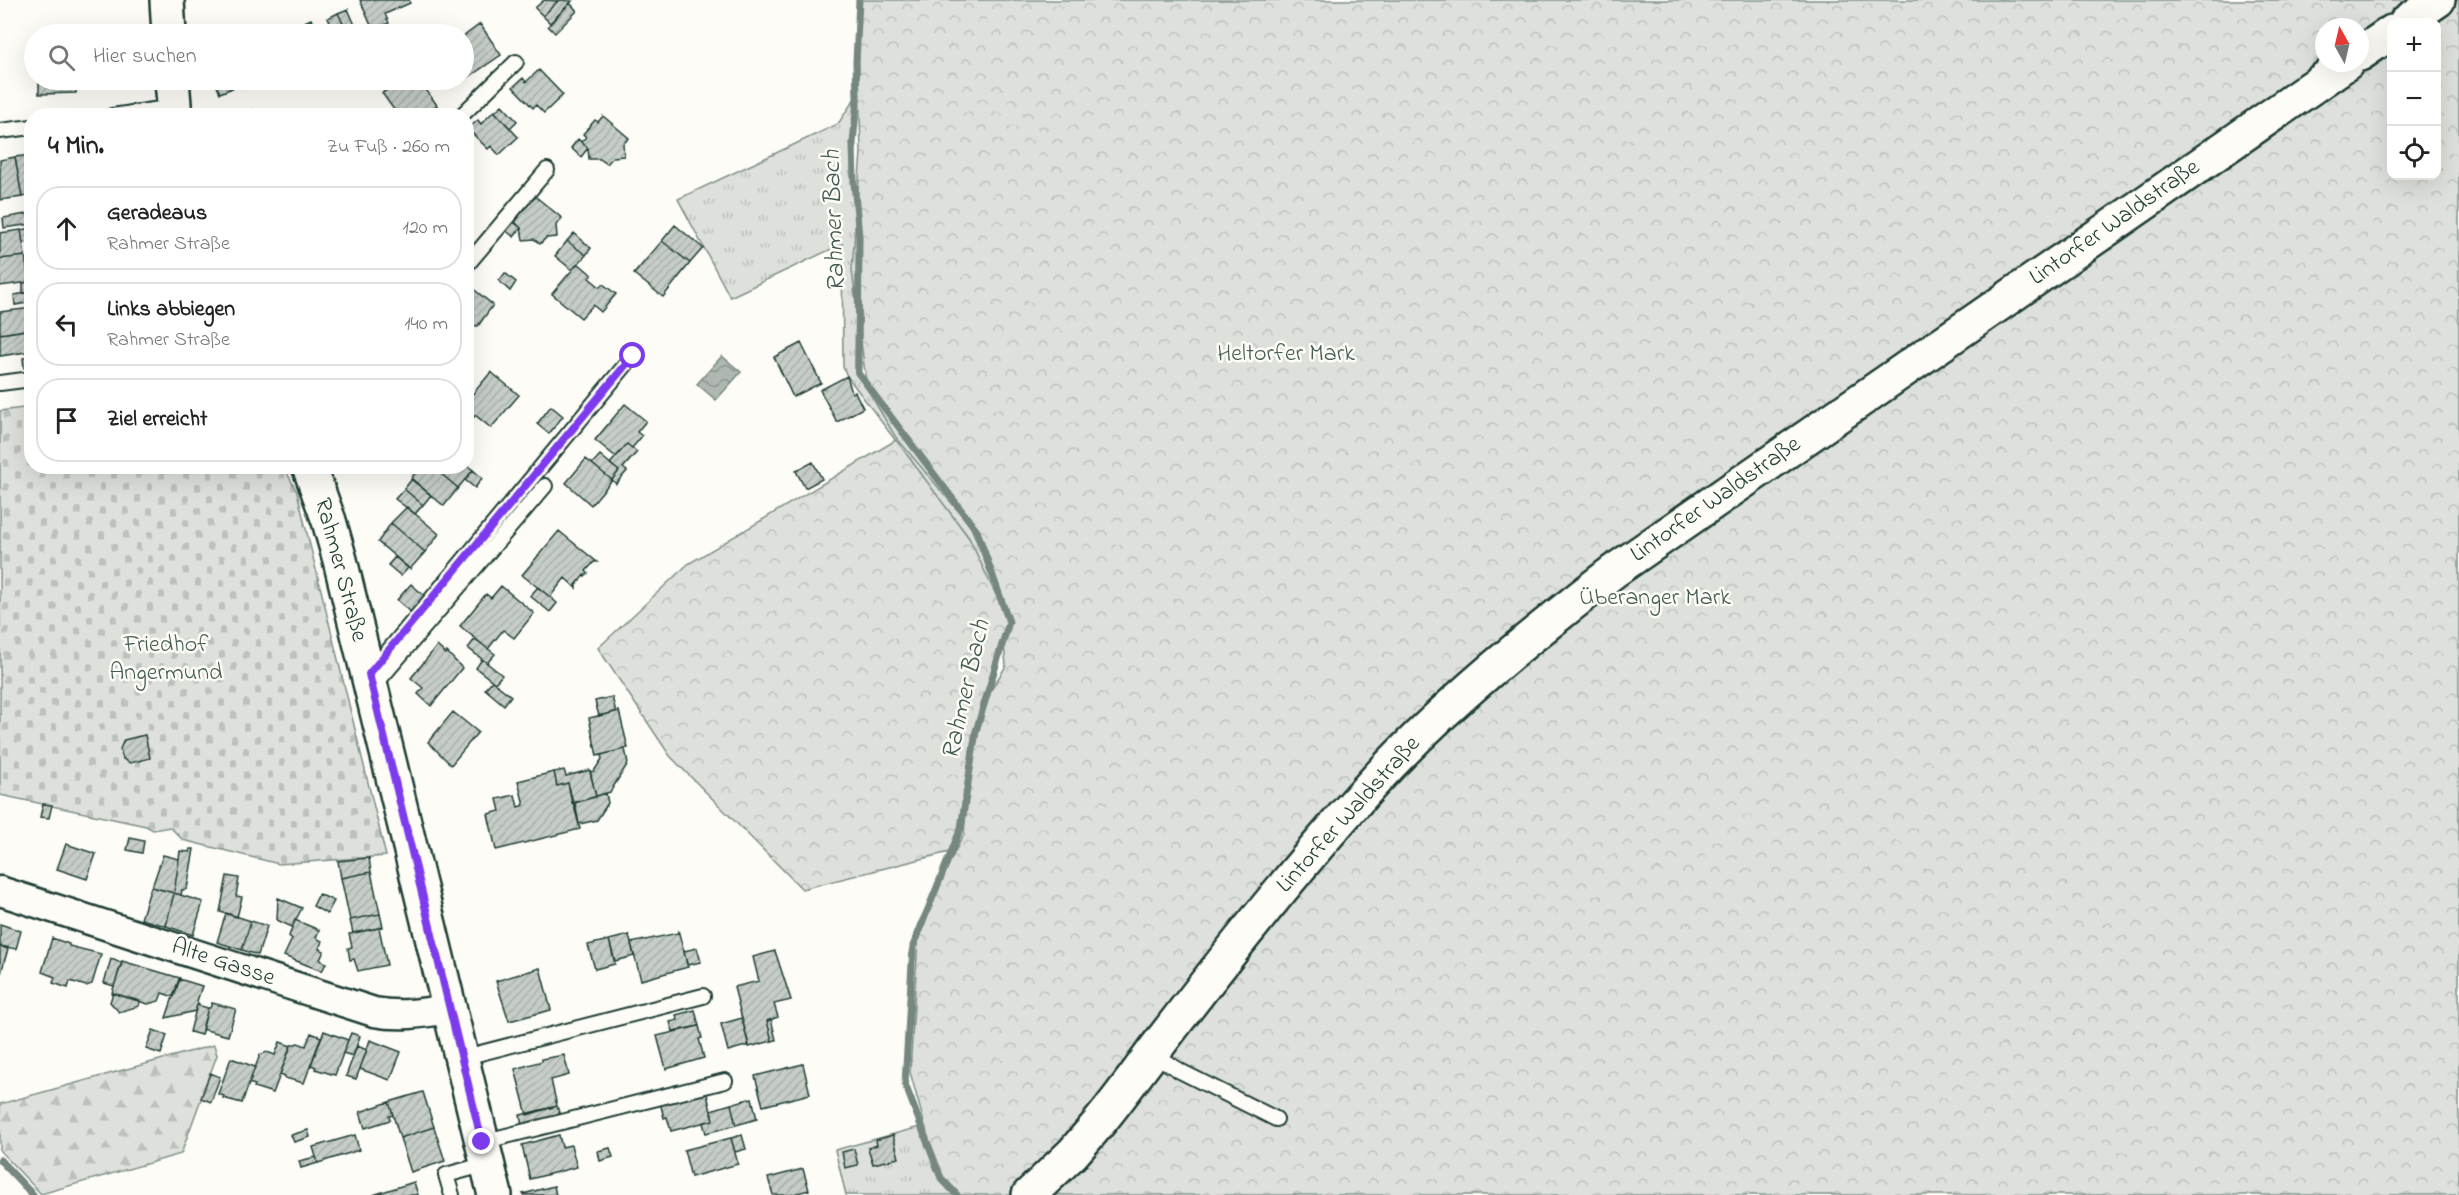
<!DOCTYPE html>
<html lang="de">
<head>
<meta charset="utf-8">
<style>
	:root { --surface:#fff; --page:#f6f6f6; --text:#222; --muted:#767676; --line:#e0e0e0 }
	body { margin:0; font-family:"Indie Flower",sans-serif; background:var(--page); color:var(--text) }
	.controls { position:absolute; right:18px; top:18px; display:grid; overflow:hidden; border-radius:12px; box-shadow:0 6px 24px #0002 }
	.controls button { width:54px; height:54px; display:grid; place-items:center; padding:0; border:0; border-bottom:2px solid var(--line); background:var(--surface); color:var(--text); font:30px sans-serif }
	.compass { position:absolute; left:2315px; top:18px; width:54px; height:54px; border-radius:50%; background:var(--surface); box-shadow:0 6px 24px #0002; rotate:352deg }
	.stop { position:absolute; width:18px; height:18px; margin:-14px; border:4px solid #7c3aed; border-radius:50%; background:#fff }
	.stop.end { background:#7c3aed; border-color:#fff; box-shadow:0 2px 6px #0008 }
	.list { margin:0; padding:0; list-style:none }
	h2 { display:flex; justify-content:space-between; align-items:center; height:78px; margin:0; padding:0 24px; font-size:26px }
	h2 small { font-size:20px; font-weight:400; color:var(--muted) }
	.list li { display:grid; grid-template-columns:39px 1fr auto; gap:18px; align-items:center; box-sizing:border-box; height:84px; margin:0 12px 12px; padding:0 12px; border:2px solid var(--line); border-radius:24px }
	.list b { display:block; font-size:22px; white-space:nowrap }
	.list p { margin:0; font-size:20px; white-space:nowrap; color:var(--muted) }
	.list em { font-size:20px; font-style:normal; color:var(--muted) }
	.icon { flex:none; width:33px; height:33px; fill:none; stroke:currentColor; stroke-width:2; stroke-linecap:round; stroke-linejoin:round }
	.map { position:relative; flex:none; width:2459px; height:1195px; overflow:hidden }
	.search { position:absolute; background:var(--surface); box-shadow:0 6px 24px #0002; left:24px; top:24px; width:450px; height:66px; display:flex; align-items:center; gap:15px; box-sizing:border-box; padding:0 21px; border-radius:33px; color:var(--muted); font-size:22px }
	.panel { position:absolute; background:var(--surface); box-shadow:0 6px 24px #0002; left:24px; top:108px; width:450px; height:366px; border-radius:24px }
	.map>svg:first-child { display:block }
	.grass { fill:url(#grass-tufts); stroke:#7e8e88; stroke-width:1.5 }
	.forest { fill:url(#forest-firs); stroke:#7e8e88; stroke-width:1.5 }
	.cemetery { fill:url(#cemetery-stones); stroke:#7e8e88; stroke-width:1.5 }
	.park { fill:url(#park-crowns); stroke:#7e8e88; stroke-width:1.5; fill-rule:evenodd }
	.water { fill:url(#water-waves); stroke:#75877f; stroke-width:1.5 }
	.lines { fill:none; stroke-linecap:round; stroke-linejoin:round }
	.stream { stroke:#75877f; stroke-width:7 }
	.building { fill:url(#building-hatch); stroke:#1f3d34; stroke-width:1.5 }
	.lane-casing { stroke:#1f3d34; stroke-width:18 }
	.street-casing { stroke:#1f3d34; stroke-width:33 }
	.secondary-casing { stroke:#1f3d34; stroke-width:38 }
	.lane { stroke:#fdfcf7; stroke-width:14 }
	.street { stroke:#fdfcf7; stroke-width:28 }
	.secondary { stroke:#fdfcf7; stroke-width:33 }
	.route { stroke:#7c3aed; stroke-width:8 }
	.labels { text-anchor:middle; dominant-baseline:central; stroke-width:5; stroke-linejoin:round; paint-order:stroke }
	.street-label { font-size:24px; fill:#1f3d34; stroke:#fdfcf7 }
	.park-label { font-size:24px; fill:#455e55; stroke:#fdfcf7 }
	.water-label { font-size:26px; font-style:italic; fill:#435c53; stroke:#fdfcf7 }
</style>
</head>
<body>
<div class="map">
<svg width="2459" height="1195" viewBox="0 0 2459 1195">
	<defs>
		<pattern id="grass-tufts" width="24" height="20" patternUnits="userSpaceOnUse" patternTransform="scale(1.5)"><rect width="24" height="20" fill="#dde0db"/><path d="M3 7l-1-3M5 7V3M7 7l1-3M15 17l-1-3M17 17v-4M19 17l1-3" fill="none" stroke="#bdc1bd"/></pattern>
		<pattern id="forest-firs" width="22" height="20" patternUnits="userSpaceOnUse" patternTransform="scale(1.5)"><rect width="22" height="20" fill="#dde0db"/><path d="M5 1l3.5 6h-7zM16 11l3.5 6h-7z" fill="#bdc1bd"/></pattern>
		<pattern id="cemetery-stones" width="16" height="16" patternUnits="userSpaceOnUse" patternTransform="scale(1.5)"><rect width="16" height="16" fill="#dde0db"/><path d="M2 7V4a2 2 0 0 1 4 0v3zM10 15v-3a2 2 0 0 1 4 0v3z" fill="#bdc1bd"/></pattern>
		<pattern id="park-crowns" width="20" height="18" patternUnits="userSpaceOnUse" patternTransform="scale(1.5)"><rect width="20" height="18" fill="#dde0db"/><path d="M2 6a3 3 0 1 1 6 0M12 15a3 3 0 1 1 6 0" fill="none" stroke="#bdc1bd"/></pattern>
		<pattern id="water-waves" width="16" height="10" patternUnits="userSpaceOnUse" patternTransform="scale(1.5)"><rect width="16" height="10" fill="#aeb8b1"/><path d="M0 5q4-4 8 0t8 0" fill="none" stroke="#8d9791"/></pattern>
		<pattern id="building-hatch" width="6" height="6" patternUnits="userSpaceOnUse" patternTransform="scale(1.5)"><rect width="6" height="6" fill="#c6cdc7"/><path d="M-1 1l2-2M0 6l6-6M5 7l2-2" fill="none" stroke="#aab1ac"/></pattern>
	</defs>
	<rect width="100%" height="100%" fill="#fdfcf7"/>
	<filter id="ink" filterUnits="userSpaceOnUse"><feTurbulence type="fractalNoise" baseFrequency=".0167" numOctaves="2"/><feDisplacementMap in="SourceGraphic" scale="12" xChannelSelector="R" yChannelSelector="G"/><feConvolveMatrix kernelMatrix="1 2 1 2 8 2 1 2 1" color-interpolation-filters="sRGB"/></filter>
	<g filter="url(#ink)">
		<path class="grass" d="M855 98 852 181 857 236 855 373 975 532 1006 620 969 538 847 376 843 367 842 244 730 297 678 199 838 124Z
			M920 1127 940 1179 954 1195H846L835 1150Z"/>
		<path class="forest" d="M214 1045 217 1055 181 1154 41 1194 0 1151V1104Z"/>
		<path class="cemetery" d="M31 407 32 466 284 467 297 492 386 856 279 864 183 840 170 827 153 830 146 826 0 795V411Z"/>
		<path class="park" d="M857 0H2459V1195H954L936 1166 910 1072 919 922 964 834 971 755 959 827 949 852 802 889 670 756 598 648 688 564 896 440 969 538 1002 608 1001 602 970 525 895 436 867 389 852 270 861 152ZM2392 22H2436V176H2392ZM2324 27H2360V63H2324ZM1003 632 1006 666 981 706Z"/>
		<path class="water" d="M722 356 741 372 716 400 697 384Z"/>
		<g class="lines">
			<path class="stream" d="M859 0 856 62 857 99 853 144 854 182 859 237 858 373 977 531 1009 622 976 731 961 828 913 946 905 1084 941 1178 957 1195
				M0 1160 33 1195"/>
		</g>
		<path class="building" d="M360 0H409L410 3 385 14 389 23 373 30Z
			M544 0 558 1 543 16 535 8Z
			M559 0 572 1 550 23 543 16Z
			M570 3 577 11 555 33 548 26Z
			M348 9 358 32 352 34H348L338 13Z
			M338 13 348 34H335L328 18Z
			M311 19 318 34H277Z
			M480 24 501 55 463 81 466 77 464 74V36Z
			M539 70 563 95 544 113 536 105 533 108 513 87 523 78 526 82Z
			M39 80H75L76 93 39 94Z
			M214 80H225L230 89 220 93Z
			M225 80H249L246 88 239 85 230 89Z
			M402 80H419L437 105 423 116H407L403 110 397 114 382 93Z
			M502 105 517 121 510 128 495 112Z
			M253 109 256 116H239Z
			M494 111 518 137 499 155 491 146 488 149 468 129 478 120 481 124Z
			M603 116 629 138 623 144 624 156 613 157 607 164 600 159H589L588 148 581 142 586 137 583 134 595 120 598 122Z
			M578 139 588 148 581 157 571 148Z
			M32 155V195L22 197 15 157Z
			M15 157 22 197 0 200V160Z
			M536 197 562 218 556 225 557 237 546 238 540 244 534 239 523 240 521 228 515 222 519 217 517 215 528 201 530 202Z
			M32 213V224L4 228 3 218Z
			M511 220 521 228 514 237 504 229Z
			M675 225 703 248 690 263 662 241Z
			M32 228V242L23 243 21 230Z
			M21 230 25 256 0 259V233Z
			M574 233 591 248 586 255 567 241Z
			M567 241 586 255 572 270 555 256Z
			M662 241 690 263 663 297 634 274Z
			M25 256 29 282 0 286V259Z
			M578 263 592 275 589 278 600 287 603 284 616 294 601 312 593 305 581 318 552 294Z
			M505 273 516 282 510 291 499 281Z
			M29 282H32V292L23 293V283Z
			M466 283 493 305 478 326 466 325Z
			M32 292V302L15 305 14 295Z
			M32 308V329L0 334V312Z
			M32 329V351L0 356V334Z
			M801 343 821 383 793 397 774 357Z
			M32 356V367L24 368 23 358Z
			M491 372 519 395 491 428 475 415 474 417 466 411V402Z
			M847 376 852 393 855 392 863 408 837 422 820 390Z
			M625 404 646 421 637 432 642 436 632 448 627 444 616 457 595 440Z
			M551 406 563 416 549 434 537 424Z
			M627 444 637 452 623 468 627 471 616 484 612 480 619 471 610 464Z
			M600 455 619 471 612 480 592 464Z
			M586 459 612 480 591 505 566 483Z
			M813 462 822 479 805 488 796 471Z
			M466 465 473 470 458 488 432 466Z
			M419 466H432L458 488 444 506 411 479Z
			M473 470 482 478 475 488 465 480Z
			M412 479 431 495 423 505 404 489Z
			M404 489 423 505 415 514 395 499Z
			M407 507 439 534 425 552 391 523Z
			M391 523 425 552 410 569 378 542Z
			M559 531 597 562H594L586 571 588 573 585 576 584 575 576 585V588L565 578 550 597 522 575Z
			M395 557 408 568 401 576 388 565Z
			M411 584 427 598 413 614 397 600Z
			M501 586 534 613 514 638 503 630 488 649 460 626 486 594 491 598Z
			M538 587 557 603 550 612 530 596Z
			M475 639 495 654 487 663 468 648Z
			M437 646 446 654 447 652 462 668 431 706 418 694 423 688 411 678Z
			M482 659 502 675 495 683 476 668Z
			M492 681 511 696 504 705 485 689Z
			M612 697 616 712 599 716 595 701Z
			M619 711 628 748 597 756 589 718Z
			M453 712 478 732 451 765 428 742Z
			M145 735 150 758 130 763 123 759 120 749 124 740Z
			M625 749 628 763 610 792 596 796 590 772 594 771 602 759 601 755Z
			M564 770 566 776 590 770 596 797 572 803 568 783 557 786 554 772Z
			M554 772 557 786 568 783 580 829 496 850 488 814 500 811 497 799 515 795 518 807 524 805 518 781Z
			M606 793 608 803 597 820 579 824 575 803Z
			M43 804 52 805 49 818 40 817Z
			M130 838 144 841 142 853 127 850Z
			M66 844 96 854 87 879 57 869Z
			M190 849H194L187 889 182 890 181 895 174 893 179 859 180 851 189 852Z
			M163 855 179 859 174 893 152 887Z
			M369 858 371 872 341 878 338 861Z
			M371 872 380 914 350 920 341 878Z
			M227 876 239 878 236 896 242 897 237 917 220 912Z
			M151 887 174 893 166 926 141 919Z
			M174 893 203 902 193 935 166 926Z
			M319 894 334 901 327 914 313 906Z
			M278 898 302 908 292 927 277 920Z
			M226 913 251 921 242 950 217 942Z
			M380 914 383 927 353 933 350 920Z
			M295 920 319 930 316 938 322 941 319 949 324 951 320 960 326 963 322 971 284 956 292 939 289 936Z
			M251 921 267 926 258 955 242 950Z
			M0 924 21 931 16 949 0 946Z
			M379 928 387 965 358 971 354 959 350 960 348 948 352 947 349 934Z
			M678 930 688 967 641 980 631 943 678 933Z
			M629 935 634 956 615 961 609 940Z
			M52 938 69 944V946L101 954 92 984 86 986 70 981 68 988 53 983 55 977 42 972Z
			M609 940 615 964 595 969 588 945Z
			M0 946 8 949 1 973H0Z
			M697 948 701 962 687 965 684 951Z
			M775 951 791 1000 774 1004 778 1017 767 1021 772 1041 749 1047 734 987 759 981 753 957Z
			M111 959 122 963 114 986 104 983Z
			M122 961 180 978 174 997 162 993 159 1001 148 1004 112 993Z
			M540 968 551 1010 509 1021 496 981Z
			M179 979 202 986 197 1001 199 1005H197L195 1011 166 1018Z
			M113 993 140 1001 139 1006 119 1012 110 1002Z
			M212 1003 236 1009 228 1036 202 1029 208 1008H210Z
			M197 1005 208 1008 201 1035 190 1032Z
			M695 1010 699 1026 673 1031 670 1022 678 1020 676 1015Z
			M742 1018 749 1045 728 1051 721 1024Z
			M771 1019 776 1040 772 1041 767 1021Z
			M699 1026 702 1038 699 1039 704 1058 666 1069 657 1036Z
			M153 1030 167 1035 161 1054 146 1049Z
			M324 1031 348 1040 335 1075 315 1069 316 1067 311 1065Z
			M311 1033 321 1037 304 1083 285 1078V1076L280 1074 291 1045 298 1043 306 1046Z
			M351 1033 360 1036 353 1056 343 1053Z
			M370 1040 401 1052 390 1080 360 1069Z
			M280 1042 291 1046 273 1093 254 1087 255 1085 249 1083 260 1055 267 1052 275 1055Z
			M357 1046 367 1050 356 1079 346 1076Z
			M564 1055 569 1075 551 1080 557 1106 527 1115 515 1069 542 1061V1059Z
			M231 1058 255 1067 242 1103 223 1098 224 1096 218 1094Z
			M803 1064 810 1094 763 1106 755 1076Z
			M210 1073 220 1077 211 1102 201 1098Z
			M706 1090 713 1120 671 1131 667 1117 664 1118 660 1102Z
			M423 1092 434 1127 400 1138 389 1102Z
			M752 1098 757 1119 736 1125 731 1104Z
			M389 1102 393 1115 389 1116 390 1120 365 1128 360 1112Z
			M731 1104 736 1125 706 1133 703 1123 713 1120 711 1110Z
			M557 1106 560 1116 522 1126 520 1115Z
			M434 1127 445 1161 411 1172 400 1138Z
			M308 1130 310 1137 294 1142 291 1135Z
			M355 1135 359 1150 318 1163 313 1147Z
			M559 1135 562 1147 571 1145 577 1167 530 1179 522 1145Z
			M742 1135 746 1149 735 1152 731 1138Z
			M893 1135 899 1158 873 1164 868 1148 877 1145 876 1140Z
			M731 1138 738 1164 691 1177 684 1150Z
			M610 1148 613 1157 600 1161 598 1151Z
			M854 1149 858 1165 845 1168 842 1152Z
			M316 1157 318 1163 301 1168 299 1161Z
			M803 1169 809 1190 790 1195H773L768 1178Z
			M414 1182 418 1195H373Z
			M554 1186 556 1195H524L523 1194Z"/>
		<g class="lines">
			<defs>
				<path id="lane" d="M112 116 174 107
					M461 116 516 62
					M0 131 32 127
					M466 266 547 170
					M0 383 32 379
					M370 673 633 356
					M373 687 545 486
					M1152 1053 1180 1071 1276 1119
					M461 1058 703 996
					M482 1142 725 1081
					M452 1195 446 1175 487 1164"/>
				<path id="street" d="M0 891 374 1012C400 1017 423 1013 449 1009"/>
				<path id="secondary" d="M167 0 169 34
					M2406 22 2438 0
					M2360 54 2392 32
					M172 80 175 116
					M309 466 329 521 340 560 495 1195
					M1029 1195 1073 1153 1098 1124C1118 1100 1135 1076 1153 1052 1223 960 1295 869 1372 784 1445 704 1529 637 1614 571L2347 63"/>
			</defs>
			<use href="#lane" class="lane-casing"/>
			<use href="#street" class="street-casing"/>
			<use href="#secondary" class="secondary-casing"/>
			<use href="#lane" class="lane"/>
			<use href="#street" class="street"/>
			<use href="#secondary" class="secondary"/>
		</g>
	</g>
	<g class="lines" filter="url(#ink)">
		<path class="route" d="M482 1142 369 674 633 356"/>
	</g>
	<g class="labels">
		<g class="street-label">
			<text transform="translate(2115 223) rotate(-35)">Lintorfer Waldstraße</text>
			<text transform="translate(1716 500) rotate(-35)">Lintorfer Waldstraße</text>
			<text transform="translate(340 570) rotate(75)">Rahmer Straße</text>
			<text transform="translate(1349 815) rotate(-48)">Lintorfer Waldstraße</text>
			<text transform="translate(223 963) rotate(18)">Alte Gasse</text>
		</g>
		<g class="park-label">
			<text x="1286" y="354">Heltorfer Mark</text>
			<text x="1655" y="598">Überanger Mark</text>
			<text x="166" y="645">Friedhof<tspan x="166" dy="28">Angermund</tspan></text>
		</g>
		<g class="water-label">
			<text transform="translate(835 221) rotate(-92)">Rahmer Bach</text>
			<text transform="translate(967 690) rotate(-77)">Rahmer Bach</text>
		</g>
	</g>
</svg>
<div class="controls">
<button>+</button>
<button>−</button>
<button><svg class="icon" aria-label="locate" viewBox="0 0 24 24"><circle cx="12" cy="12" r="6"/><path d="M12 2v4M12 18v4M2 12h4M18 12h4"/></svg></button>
</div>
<svg class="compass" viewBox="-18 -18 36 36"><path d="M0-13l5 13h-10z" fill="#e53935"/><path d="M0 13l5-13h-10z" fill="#767676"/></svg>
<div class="stop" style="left:633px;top:356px"></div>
<div class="stop end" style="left:482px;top:1142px"></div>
<div class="search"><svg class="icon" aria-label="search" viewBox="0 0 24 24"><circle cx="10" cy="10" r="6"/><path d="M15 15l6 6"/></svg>Hier suchen</div>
<section class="panel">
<h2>4 Min.<small>Zu Fuß · 260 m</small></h2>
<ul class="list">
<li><svg class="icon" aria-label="ahead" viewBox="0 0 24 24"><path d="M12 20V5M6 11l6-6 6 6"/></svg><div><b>Geradeaus</b><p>Rahmer Straße</p></div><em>120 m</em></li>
<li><svg class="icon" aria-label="left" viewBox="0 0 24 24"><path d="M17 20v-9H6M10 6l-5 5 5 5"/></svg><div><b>Links abbiegen</b><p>Rahmer Straße</p></div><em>140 m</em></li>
<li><svg class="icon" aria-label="arrive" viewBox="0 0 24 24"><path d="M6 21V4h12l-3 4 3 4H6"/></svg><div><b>Ziel erreicht</b></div></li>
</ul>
</section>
</div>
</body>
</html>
